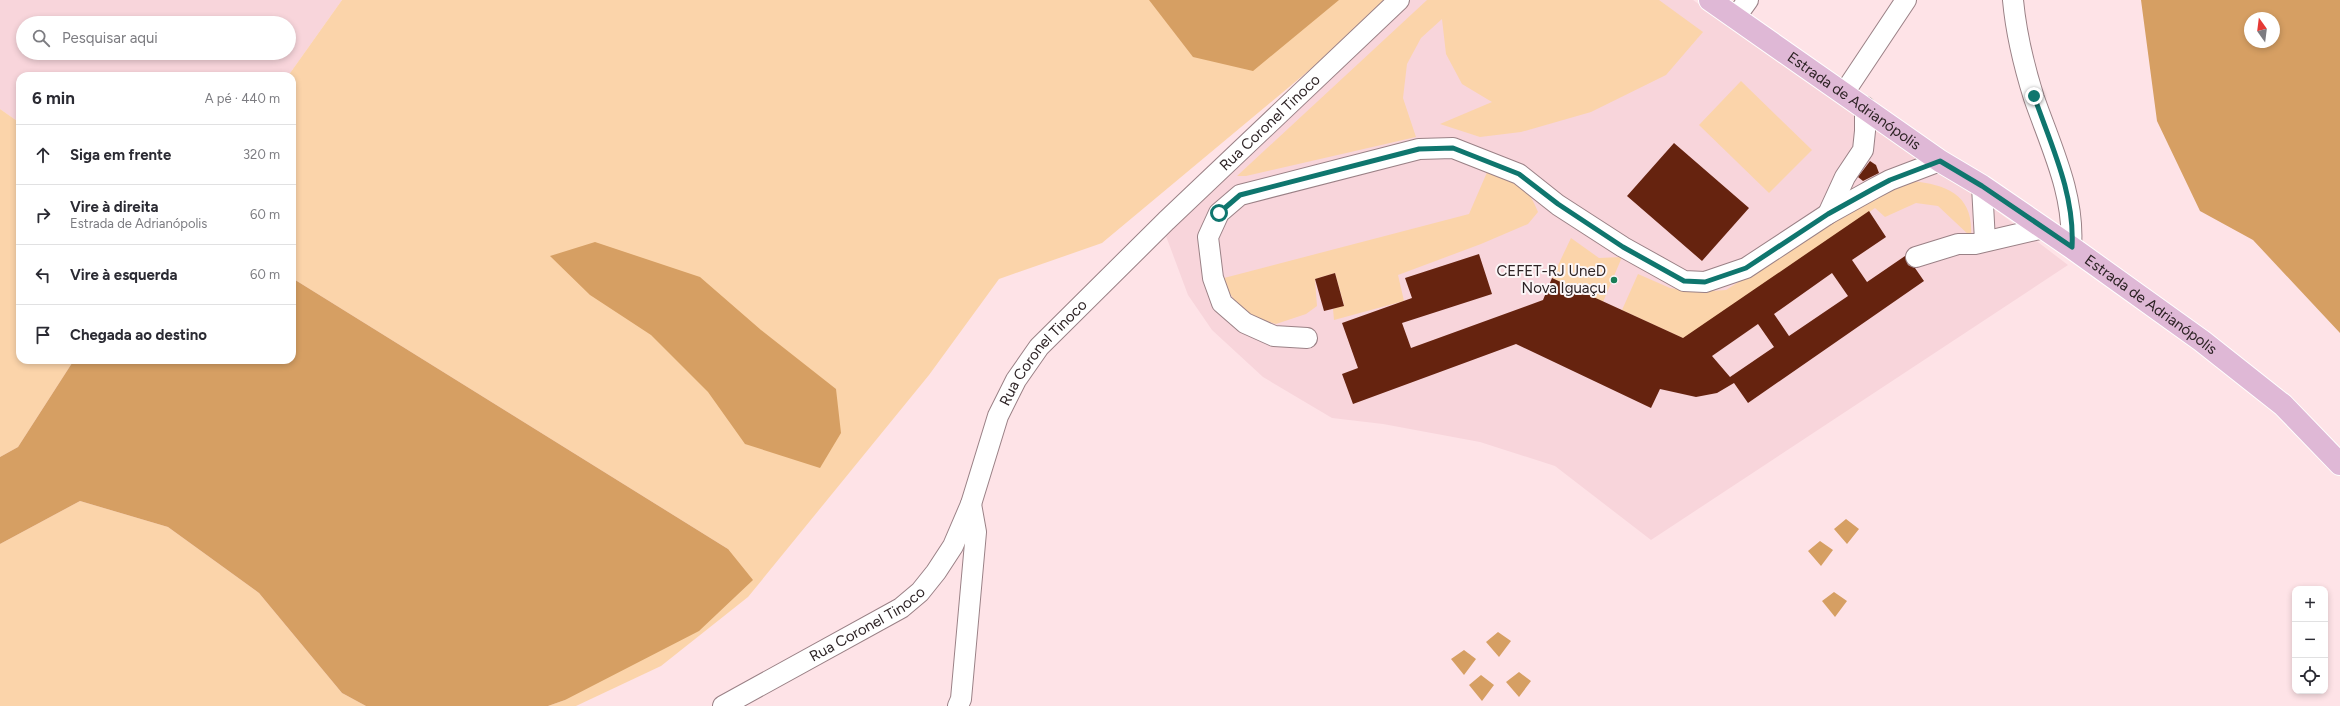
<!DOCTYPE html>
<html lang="pt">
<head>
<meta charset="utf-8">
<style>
	:root { --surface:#fff; --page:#f2f2f3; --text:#2b2b33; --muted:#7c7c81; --line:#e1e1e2 }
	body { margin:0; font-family:Figtree,sans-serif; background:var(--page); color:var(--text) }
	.controls { position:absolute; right:12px; bottom:12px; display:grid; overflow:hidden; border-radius:8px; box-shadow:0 2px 6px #0003 }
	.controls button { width:36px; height:36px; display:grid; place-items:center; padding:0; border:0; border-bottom:1px solid var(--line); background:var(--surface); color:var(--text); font:20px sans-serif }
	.compass { position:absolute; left:2244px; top:12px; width:36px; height:36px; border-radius:50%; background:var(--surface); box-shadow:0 2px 6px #0003; rotate:346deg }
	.stop { position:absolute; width:12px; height:12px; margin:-9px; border:3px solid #0f766e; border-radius:50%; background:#fff }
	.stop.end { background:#0f766e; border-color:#fff; box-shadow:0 1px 4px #0008 }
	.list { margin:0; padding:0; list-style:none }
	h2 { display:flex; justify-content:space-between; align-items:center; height:52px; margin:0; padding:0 16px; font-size:17px }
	h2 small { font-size:13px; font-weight:400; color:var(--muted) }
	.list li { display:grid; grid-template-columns:26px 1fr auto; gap:12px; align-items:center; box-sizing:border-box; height:60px; padding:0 16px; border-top:1px solid var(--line) }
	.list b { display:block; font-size:15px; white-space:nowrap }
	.list p { margin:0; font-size:13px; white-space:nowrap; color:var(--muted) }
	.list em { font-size:13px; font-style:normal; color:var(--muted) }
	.icon { flex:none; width:22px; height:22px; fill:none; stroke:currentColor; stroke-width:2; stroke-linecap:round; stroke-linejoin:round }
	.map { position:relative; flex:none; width:2340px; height:706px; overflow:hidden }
	.search { position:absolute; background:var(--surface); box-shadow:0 2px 6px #0003; left:16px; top:16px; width:280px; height:44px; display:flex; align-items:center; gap:10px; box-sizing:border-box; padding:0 14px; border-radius:22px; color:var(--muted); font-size:15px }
	.panel { position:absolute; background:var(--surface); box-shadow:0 2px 6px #0003; left:16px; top:72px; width:280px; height:292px; border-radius:12px }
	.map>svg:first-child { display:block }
	.built { fill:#f8d5db; fill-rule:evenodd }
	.green { fill:#fbd4aa }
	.forest { fill:#d69f63; fill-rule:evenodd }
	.building { fill:#66230f; fill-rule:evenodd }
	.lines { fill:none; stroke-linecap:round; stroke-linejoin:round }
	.minor-casing { stroke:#9a8186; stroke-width:22 }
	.major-casing { stroke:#fff; stroke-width:24 }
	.minor { stroke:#fff; stroke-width:20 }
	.major { stroke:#dfb8d6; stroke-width:22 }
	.route { stroke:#0f766e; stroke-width:5 }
	.poi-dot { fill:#187d57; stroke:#fcf6f7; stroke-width:1.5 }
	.labels { text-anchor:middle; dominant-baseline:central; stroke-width:4; stroke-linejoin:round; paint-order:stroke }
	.street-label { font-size:15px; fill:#2d2325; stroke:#fcf6f7 }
	.poi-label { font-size:15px; fill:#2d2325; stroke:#fcf6f7; text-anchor:end }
</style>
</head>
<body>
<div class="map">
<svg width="2340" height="706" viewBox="0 0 2340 706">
	<rect width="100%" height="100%" fill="#fee3e7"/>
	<path class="built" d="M0 0H342L288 76H20V123L0 109ZM23 23H289V53H23Z
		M1399 0H1693L1976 195 2068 265 1651 540 1555 466 1480 442 1383 424 1332 418 1263 377 1212 330 1188 295 1160 220Z"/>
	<path class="green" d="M342 0H1387L1337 47 1102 243 999 279 929 375 748 597 661 666 576 706H548L565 700 728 549 292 278V76H288Z
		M1427 0H1659L1703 32 1666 75 1591 112 1521 132 1480 137 1440 124 1492 102 1462 84 1446 54 1442 19 1421 38 1407 64 1403 98 1416 137 1246 176H1237Z
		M1741 81 1812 150 1769 193 1699 125Z
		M0 109 20 123V360H74L18 447 0 457Z
		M1488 170C1516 181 1526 183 1538 212L1528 224 1481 244 1398 275 1404 301 1334 320 1333 309 1344 305 1335 273 1315 279 1317 306 1306 314 1276 324 1245 315 1228 291 1224 278 1469 214Z
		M1912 181C1948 185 1974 195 1971 237L1938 206 1916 203 1885 217 1875 208 1687 340 1622 310 1638 274 1670 288 1696 292 1726 290 1867 199Z
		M1571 238 1599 258 1622 257 1603 302 1552 278Z
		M80 501 168 527 259 593 342 693 366 706H0V544Z"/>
	<path class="forest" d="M1149 0H1339L1253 71 1193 57Z
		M2141 0H2340V333L2253 240 2200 211 2157 121ZM2250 18H2274V42H2250Z
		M595 242 700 277 761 330 836 389 841 433 820 468 745 444 708 392 651 335 590 295 550 256Z
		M292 278 728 549 753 580 699 631 565 700 548 706H366L342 693 259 593 168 527 80 501 0 544V457L18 447 74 360H292Z
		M1846 519 1859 529 1847 544 1834 529Z
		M1820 541 1833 550 1821 566 1808 551Z
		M1834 592 1847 601 1835 617 1822 601Z
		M1498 632 1511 641 1499 657 1486 642Z
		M1464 650 1476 659 1464 675 1451 659Z
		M1519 672 1531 681 1519 697 1506 682Z
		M1481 675 1494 685 1482 701 1469 685Z"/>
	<path class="building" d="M1674 143 1749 208 1702 261 1627 196Z
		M1870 161 1876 165 1879 173 1863 181 1858 177Z
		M1869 211 1886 237 1852 260 1867 282 1905 256 1908 265 1915 268 1924 281 1748 403 1734 383 1717 393 1696 397 1660 389 1651 408 1516 344 1353 404 1342 374 1358 368 1342 323 1412 298 1405 278 1479 254 1492 294 1402 323 1411 348 1543 300 1552 278 1683 338ZM1832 273 1848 296 1789 336 1774 314ZM1758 324 1774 347 1730 377 1712 356Z
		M1335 273 1344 306 1324 311 1315 279Z"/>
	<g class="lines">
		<defs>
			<g id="minor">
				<path d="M2013 0C2016 33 2024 66 2034 98 2051 147 2075 195 2071 247"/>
				<path d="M1735 18 1748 0"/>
				<path d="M1844 93 1906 0"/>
				<path d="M1982 186 1985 241"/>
				<path d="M1828 214 1845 177 1863 150 1865 131V107"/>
				<path d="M1916 257 1958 244H1975L2044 228"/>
				<path d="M1307 338 1274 336 1245 323 1222 303 1213 278 1208 237 1219 213 1240 195 1419 149 1453 148 1519 174 1558 205 1623 247 1684 281 1705 282 1746 268 1828 214 1873 189 1890 180 1940 161"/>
				<path id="s1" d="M723 706 901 608 920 592 936 572 953 546 971 504 998 416 1016 380 1039 347 1166 221 1399 0"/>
				<path d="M958 706 961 699 976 532 971 504"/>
			</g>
			<g id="major">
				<path id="s2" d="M1710 0 1940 161 1982 186 2071 247 2202 341 2283 405 2340 464"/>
			</g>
		</defs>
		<use href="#minor" class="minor-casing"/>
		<use href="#major" class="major-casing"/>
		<use href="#minor" class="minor"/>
		<use href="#major" class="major"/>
	</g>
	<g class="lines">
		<path class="route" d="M1219 213 1240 195 1419 149 1453 148 1519 174 1558 204 1623 247 1684 281 1705 282 1746 268 1828 214 1873 189 1890 180 1940 161 1982 186 2072 247C2075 194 2051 145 2034 96"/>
	</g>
	<circle class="poi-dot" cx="1614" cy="280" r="4"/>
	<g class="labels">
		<g class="street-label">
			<text stroke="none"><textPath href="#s2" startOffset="176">Estrada de Adrianópolis</textPath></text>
			<text stroke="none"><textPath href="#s1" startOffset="825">Rua Coronel Tinoco</textPath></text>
			<text stroke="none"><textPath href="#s2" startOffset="536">Estrada de Adrianópolis</textPath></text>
			<text stroke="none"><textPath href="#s1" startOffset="501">Rua Coronel Tinoco</textPath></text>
			<text stroke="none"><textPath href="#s1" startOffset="166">Rua Coronel Tinoco</textPath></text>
		</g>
		<g class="poi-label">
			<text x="1606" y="271">CEFET-RJ UneD<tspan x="1606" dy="17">Nova Iguaçu</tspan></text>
		</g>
	</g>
</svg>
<div class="controls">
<button>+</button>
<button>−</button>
<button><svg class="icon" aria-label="locate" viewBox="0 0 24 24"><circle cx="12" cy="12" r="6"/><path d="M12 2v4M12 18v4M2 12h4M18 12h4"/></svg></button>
</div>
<svg class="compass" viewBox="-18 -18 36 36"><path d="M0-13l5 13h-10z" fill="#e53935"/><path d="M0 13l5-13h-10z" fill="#7c7c81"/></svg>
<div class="stop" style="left:1219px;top:213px"></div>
<div class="stop end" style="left:2034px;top:96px"></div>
<div class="search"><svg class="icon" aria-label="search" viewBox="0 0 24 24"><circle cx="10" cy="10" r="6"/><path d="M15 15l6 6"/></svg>Pesquisar aqui</div>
<section class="panel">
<h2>6 min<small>A pé · 440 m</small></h2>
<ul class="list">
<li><svg class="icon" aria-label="ahead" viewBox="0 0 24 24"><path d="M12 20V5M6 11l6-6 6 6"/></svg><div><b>Siga em frente</b></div><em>320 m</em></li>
<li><svg class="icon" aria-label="right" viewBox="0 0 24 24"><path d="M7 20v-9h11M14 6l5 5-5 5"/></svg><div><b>Vire à direita</b><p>Estrada de Adrianópolis</p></div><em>60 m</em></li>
<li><svg class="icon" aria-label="left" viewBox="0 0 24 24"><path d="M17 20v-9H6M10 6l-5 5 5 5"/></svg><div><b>Vire à esquerda</b></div><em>60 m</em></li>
<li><svg class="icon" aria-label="arrive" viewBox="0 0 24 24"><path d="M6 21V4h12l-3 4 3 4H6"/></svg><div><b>Chegada ao destino</b></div></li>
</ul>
</section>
</div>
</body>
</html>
